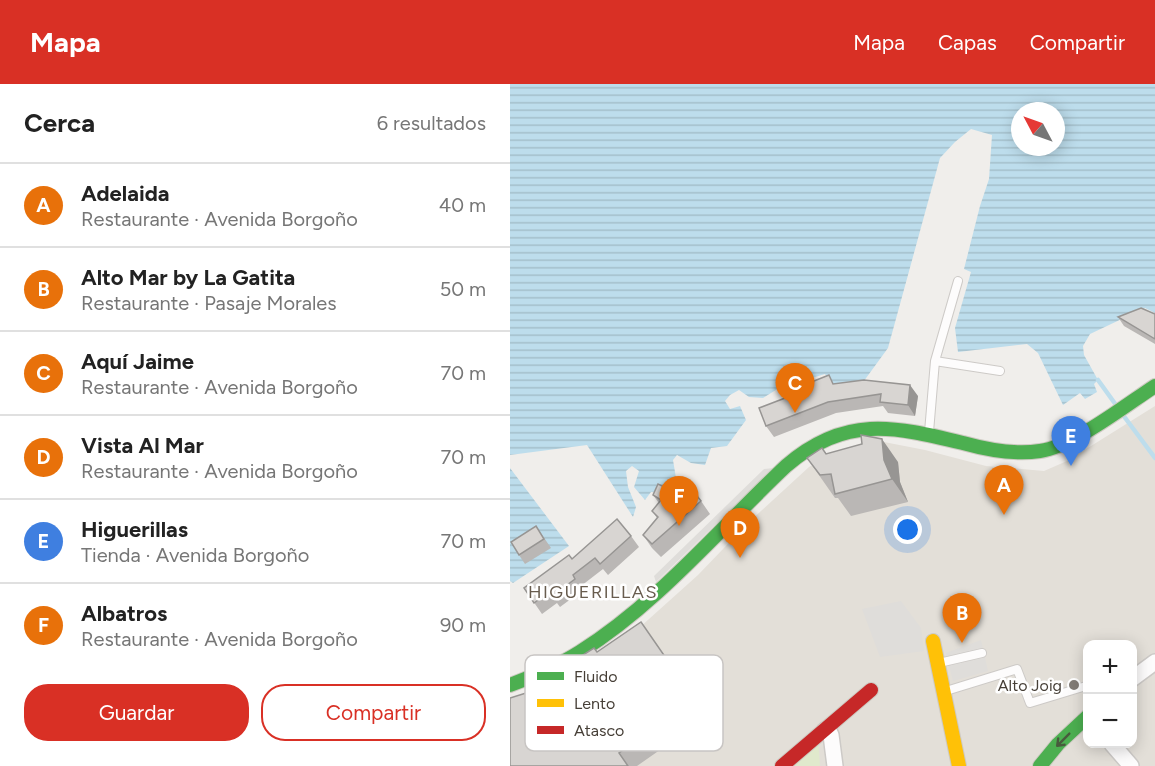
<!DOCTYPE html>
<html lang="es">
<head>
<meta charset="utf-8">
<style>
	:root { --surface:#fff; --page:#f2f2f2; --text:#222; --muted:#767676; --line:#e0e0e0; --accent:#d93025 }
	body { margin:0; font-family:Figtree,sans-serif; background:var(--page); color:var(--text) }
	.controls { position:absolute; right:18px; bottom:18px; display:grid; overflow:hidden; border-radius:12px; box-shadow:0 3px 15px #0003 }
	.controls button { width:54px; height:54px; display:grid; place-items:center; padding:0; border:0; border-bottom:2px solid var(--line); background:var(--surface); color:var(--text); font:30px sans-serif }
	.compass { position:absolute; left:501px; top:18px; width:54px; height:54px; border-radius:50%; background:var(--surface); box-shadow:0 3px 15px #0003; rotate:311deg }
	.you { position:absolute; left:398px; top:446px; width:21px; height:21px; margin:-15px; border:4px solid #fff; border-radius:50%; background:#1a73e8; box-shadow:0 0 0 9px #1a73e833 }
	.badge { display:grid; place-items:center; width:39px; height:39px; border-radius:50%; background:var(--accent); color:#fff; font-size:20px; font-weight:700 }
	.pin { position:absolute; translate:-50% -50px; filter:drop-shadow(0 2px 3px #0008) }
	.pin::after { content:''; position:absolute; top:32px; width:21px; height:18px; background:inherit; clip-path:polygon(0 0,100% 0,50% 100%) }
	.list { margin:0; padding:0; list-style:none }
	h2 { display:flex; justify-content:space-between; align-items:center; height:78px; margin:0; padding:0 24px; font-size:26px }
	h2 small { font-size:20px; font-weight:400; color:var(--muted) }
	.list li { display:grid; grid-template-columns:39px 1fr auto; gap:18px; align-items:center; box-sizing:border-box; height:84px; padding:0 24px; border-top:2px solid var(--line) }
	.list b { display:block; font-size:22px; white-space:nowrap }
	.list p { margin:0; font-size:20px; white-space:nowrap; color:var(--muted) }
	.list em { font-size:20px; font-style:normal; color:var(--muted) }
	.actions { display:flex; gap:12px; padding:18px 24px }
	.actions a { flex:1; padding:14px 0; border:2px solid var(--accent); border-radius:24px; text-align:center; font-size:21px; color:var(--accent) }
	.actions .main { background:var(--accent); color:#fff }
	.map { position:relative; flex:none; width:645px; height:682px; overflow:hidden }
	header { display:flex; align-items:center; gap:36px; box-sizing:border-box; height:84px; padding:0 30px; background:var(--accent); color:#fff }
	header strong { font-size:28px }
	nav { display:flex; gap:33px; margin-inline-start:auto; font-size:21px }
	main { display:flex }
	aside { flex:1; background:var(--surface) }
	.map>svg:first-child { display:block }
	.residential { fill:#e3dfd8; fill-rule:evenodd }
	.green { fill:#e0e9cc }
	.parking { fill:#dfddda }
	.water { fill:url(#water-rules); fill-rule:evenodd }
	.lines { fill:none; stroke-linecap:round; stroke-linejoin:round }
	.stream { stroke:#bdddec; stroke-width:4.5 }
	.lane-casing { stroke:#cdcac7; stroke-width:10 }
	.street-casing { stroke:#cdcac7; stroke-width:18 }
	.fast-casing { stroke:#cecac2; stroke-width:16 }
	.slow-casing { stroke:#cecac2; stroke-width:16 }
	.jam-casing { stroke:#cecac2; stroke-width:16 }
	.lane { stroke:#fdfcfc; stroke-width:8 }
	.street { stroke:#fdfcfc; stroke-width:15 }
	.fast { stroke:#4caf50; stroke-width:14 }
	.slow { stroke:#ffc107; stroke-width:14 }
	.jam { stroke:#c62828; stroke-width:14 }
	.wall { fill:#bab7b5 }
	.shaded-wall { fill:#979593 }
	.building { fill:#d8d5d2; stroke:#979593; stroke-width:1.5 }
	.oneway { stroke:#485b3d }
	.poi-dot { fill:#827c76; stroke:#fff; stroke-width:2 }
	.labels { text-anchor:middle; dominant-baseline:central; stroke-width:5; stroke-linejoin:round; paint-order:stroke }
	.poi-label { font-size:16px; fill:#463f37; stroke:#fff; text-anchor:end }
	.neighbourhood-label { font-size:18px; letter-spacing:1.5px; fill:#685c4e; stroke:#fff }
	.key { fill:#fff; stroke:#c8c5c3; stroke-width:1.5 }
	.key-label { font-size:16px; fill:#463f37 }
</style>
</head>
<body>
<header>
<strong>Mapa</strong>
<nav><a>Mapa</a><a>Capas</a><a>Compartir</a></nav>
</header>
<main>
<aside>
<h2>Cerca<small>6 resultados</small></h2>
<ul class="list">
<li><span class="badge" style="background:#e8710a">A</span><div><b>Adelaida</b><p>Restaurante · Avenida Borgoño</p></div><em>40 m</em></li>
<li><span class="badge" style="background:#e8710a">B</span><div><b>Alto Mar by La Gatita</b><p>Restaurante · Pasaje Morales</p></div><em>50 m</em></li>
<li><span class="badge" style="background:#e8710a">C</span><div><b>Aquí Jaime</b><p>Restaurante · Avenida Borgoño</p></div><em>70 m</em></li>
<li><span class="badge" style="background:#e8710a">D</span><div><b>Vista Al Mar</b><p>Restaurante · Avenida Borgoño</p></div><em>70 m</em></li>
<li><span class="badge" style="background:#3f7fe0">E</span><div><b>Higuerillas</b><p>Tienda · Avenida Borgoño</p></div><em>70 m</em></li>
<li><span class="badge" style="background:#e8710a">F</span><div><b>Albatros</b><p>Restaurante · Avenida Borgoño</p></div><em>90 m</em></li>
</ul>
<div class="actions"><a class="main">Guardar</a><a>Compartir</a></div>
</aside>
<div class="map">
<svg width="645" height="682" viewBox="0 0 645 682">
	<defs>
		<pattern id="water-rules" width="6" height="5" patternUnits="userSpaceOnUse" patternTransform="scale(1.5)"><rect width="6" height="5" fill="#bdddec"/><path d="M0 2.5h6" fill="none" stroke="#a4bfcb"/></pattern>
	</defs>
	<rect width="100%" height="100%" fill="#f0eeeb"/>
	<path class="residential" d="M645 322V682H0L49 598 90 573 129 544 188 491 238 439 299 383 319 371 358 358H374L415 366 476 382 534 387 557 377ZM578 560H622V660H578Z"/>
	<path class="green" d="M308 653 310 682H277Z"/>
	<path class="parking" d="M264 384 146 498 144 492 254 385Z
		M391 517 411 544 414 567 370 573 352 525Z
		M471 556 478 587 443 597 436 569Z"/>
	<path class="water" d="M0 0H645V229L635 224 580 250 573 262 574 271 588 296 584 300 587 308 575 315 570 309 553 321 528 269 517 260 448 268 445 244 461 188 454 185 470 122 479 95 482 51 461 45 445 58 430 74 378 264 351 301 321 299 315 290 269 304 253 314 239 313 229 306 220 311 215 317 220 325 230 322 236 336 217 362 201 364 195 381 181 379 167 371 163 376 167 400 153 409 141 408 135 416 124 403 129 387 122 382 116 387 118 403 126 423 123 433 77 361 0 371ZM510 27H546V63H510Z
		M0 384 59 462 3 499 0 497Z"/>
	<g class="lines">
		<path class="stream" d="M588 296 606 321
			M613 331 645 374"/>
		<defs>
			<path id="lane" d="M425 277 490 287
				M419 348 425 277 448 197
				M429 579 472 569
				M436 607 507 585 520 619 576 602 578 604"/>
			<path id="street" d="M622 595 645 578
				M315 646 319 647 321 651 325 682
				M602 660 621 682"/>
			<path id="fast" d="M0 601C24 592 48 582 70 568 148 519 209 445 276 382 335 331 383 342 453 359 478 366 504 371 530 367 562 363 616 321 645 302
				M530 682 548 660 578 632"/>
			<path id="slow" d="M423 557 449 682"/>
			<path id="jam" d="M272 682 361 606"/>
		</defs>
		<use href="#lane" class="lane-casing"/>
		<use href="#street" class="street-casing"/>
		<use href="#fast" class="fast-casing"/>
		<use href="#slow" class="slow-casing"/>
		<use href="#jam" class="jam-casing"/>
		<use href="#lane" class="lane"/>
		<use href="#street" class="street"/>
		<use href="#fast" class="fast"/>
		<use href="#slow" class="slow"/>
		<use href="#jam" class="jam"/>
	</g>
	<path class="wall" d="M645 230V260L614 242 608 233Z
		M326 300 408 312 405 332 378 329 373 322 326 329 264 353 256 342Z
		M312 364 316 369 388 378 390 398 398 418 341 432 328 414H325L297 374Z
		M156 404 191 417 200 430 151 473 142 464 133 451 147 434 142 427 149 419 143 411Z
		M26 442 41 464 15 480 9 471Z
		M121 452 129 463 98 491 93 485 71 502 73 506 50 523 47 519 32 530 14 504 62 475Z
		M131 538 197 633 127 682H0L32 604 63 590 87 568Z"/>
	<path class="shaded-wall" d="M400 301 408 312 405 332 398 321Z
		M372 355 388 378 390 398 398 418 382 395 374 376Z"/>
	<path class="building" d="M631 224 645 230V255L608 233Z
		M319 291 323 300 354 296 400 301 398 321 370 318 371 310 318 318 256 342 249 324 296 306 294 301Z
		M351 351 372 355 374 376 382 395 325 410 321 390 310 391 297 374 312 364 316 370 352 360Z
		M173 394 191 417 142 460 133 451 148 433 142 427 151 416 143 411 148 400 156 404Z
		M107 435 121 452 90 480 85 474 63 491 65 495 42 512 39 508 24 519 14 504 59 471 62 475Z
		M26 442 34 455 9 471 1 458Z
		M131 538 185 616 109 669 118 682H0V614L32 604 63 590 57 581 84 564 87 568Z"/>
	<defs><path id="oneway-shaft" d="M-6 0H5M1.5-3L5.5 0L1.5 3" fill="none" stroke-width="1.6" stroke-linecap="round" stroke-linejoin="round" transform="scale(1.5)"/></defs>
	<use class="oneway" href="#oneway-shaft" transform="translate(553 656) rotate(135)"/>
	<circle class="poi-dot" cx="564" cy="601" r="6"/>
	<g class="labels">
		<g class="poi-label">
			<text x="552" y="601">Alto Joig</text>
		</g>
		<g class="neighbourhood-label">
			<text x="83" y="508">HIGUERILLAS</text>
		</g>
	</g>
	<rect x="15" y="571" width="198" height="96" rx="9" class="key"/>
	<rect x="27" y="588" width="27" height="8" fill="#4caf50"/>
	<rect x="27" y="615" width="27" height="8" fill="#ffc107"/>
	<rect x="27" y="642" width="27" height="8" fill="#c62828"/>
	<g class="key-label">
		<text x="64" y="598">Fluido</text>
		<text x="64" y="625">Lento</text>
		<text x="64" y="652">Atasco</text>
	</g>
</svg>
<div class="controls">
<button>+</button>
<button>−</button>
</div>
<svg class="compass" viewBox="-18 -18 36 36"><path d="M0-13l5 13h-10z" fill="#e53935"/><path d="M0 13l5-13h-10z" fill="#767676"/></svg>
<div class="you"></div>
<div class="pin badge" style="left:494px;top:431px;background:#e8710a">A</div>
<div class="pin badge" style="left:452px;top:559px;background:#e8710a">B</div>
<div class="pin badge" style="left:285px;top:329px;background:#e8710a">C</div>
<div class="pin badge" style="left:230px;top:474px;background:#e8710a">D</div>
<div class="pin badge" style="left:561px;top:382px;background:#3f7fe0">E</div>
<div class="pin badge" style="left:169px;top:442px;background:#e8710a">F</div>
</div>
</main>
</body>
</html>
